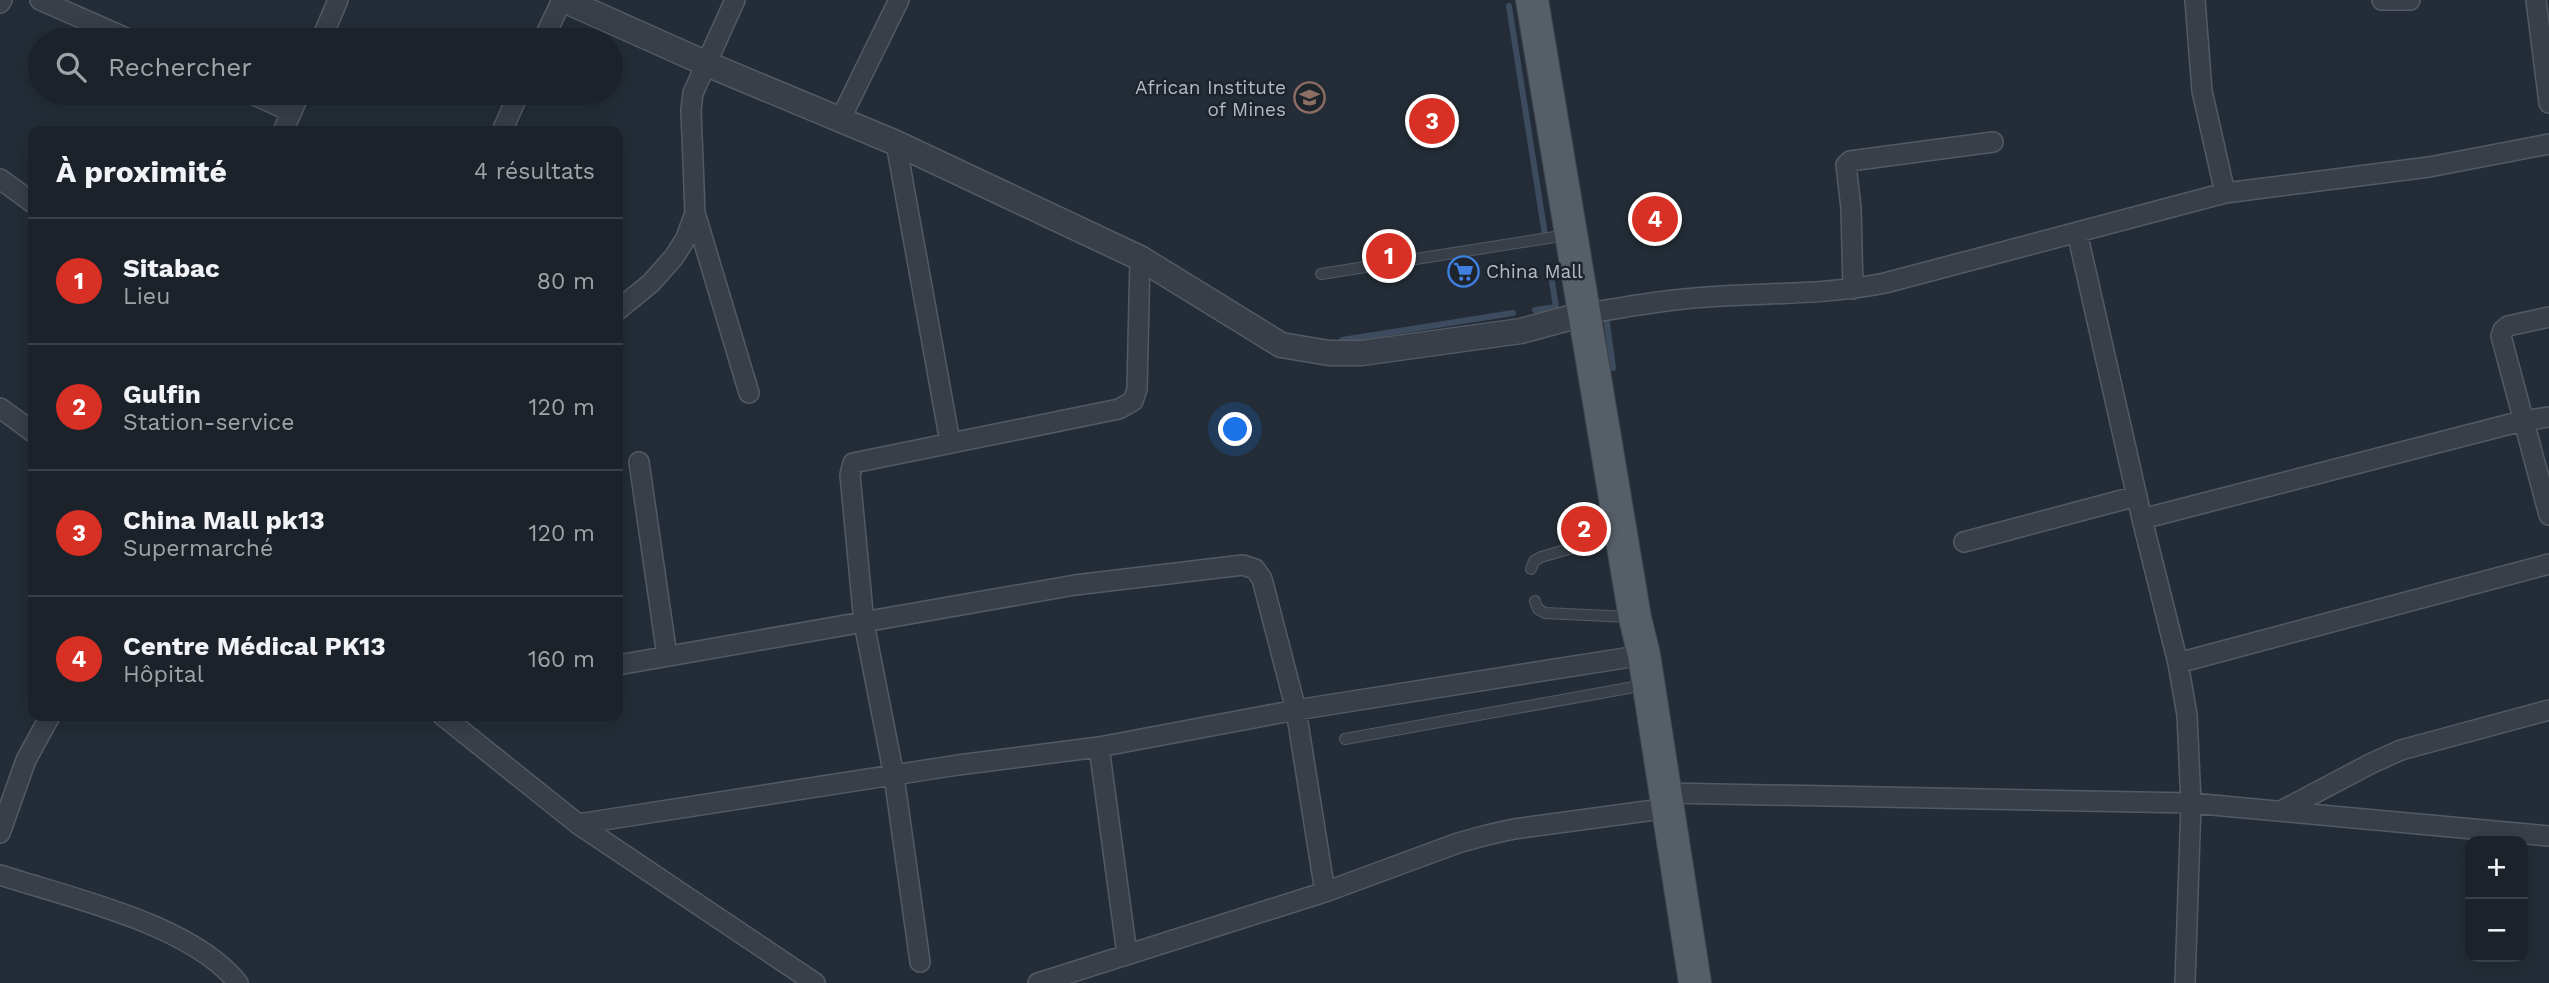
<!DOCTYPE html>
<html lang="fr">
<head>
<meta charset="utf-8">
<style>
	:root { --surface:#1b2229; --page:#242a31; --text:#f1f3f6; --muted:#a0a4a8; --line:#393f46; --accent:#d93025 }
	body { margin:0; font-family:"Work Sans",sans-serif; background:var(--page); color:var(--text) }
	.controls { position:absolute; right:21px; bottom:21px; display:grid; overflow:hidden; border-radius:14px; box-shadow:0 4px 18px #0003 }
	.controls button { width:63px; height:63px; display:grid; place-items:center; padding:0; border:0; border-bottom:2px solid var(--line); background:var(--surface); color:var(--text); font:35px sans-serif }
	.you { position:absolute; left:1236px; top:430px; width:24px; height:24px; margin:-18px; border:5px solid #fff; border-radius:50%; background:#1a73e8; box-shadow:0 0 0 10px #1a73e833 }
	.badge { display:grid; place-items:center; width:46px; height:46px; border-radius:50%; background:var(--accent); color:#fff; font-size:23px; font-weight:700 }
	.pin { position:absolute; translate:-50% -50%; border:4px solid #fff; box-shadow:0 2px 7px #0006 }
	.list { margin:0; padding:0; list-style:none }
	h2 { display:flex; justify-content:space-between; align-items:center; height:91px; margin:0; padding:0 28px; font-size:30px }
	h2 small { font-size:23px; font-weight:400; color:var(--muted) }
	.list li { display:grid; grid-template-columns:46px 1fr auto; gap:21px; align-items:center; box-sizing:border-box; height:126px; padding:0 28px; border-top:2px solid var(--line) }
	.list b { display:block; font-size:26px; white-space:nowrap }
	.list p { margin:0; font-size:23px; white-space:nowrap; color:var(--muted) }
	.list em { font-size:23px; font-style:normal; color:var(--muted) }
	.icon { flex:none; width:38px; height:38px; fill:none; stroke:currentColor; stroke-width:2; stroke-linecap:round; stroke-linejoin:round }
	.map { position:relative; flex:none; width:2549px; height:983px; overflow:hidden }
	.search { position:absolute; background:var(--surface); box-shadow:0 4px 18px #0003; left:28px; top:28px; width:595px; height:77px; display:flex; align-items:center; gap:18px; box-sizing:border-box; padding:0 24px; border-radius:38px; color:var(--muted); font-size:26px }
	.panel { position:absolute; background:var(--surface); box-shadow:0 4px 18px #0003; left:28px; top:126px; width:595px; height:595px; border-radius:14px }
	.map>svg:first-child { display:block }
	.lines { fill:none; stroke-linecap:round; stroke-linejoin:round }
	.stream { stroke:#3c4c5e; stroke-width:6 }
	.service-casing { stroke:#535a63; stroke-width:12 }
	.minor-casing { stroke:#535a63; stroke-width:22 }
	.tertiary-casing { stroke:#535a63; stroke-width:27 }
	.primary-casing { stroke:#414851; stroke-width:34 }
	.service { stroke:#383f48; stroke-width:10 }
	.minor { stroke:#383f48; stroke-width:19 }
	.tertiary { stroke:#383f48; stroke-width:24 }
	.primary { stroke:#565e68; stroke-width:32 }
	.labels { text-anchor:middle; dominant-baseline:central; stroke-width:5; stroke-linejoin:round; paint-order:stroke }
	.poi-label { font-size:19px; fill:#b3bac4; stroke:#1d242c; text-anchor:end }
</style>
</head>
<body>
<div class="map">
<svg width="2549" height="983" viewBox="0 0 2549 983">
	<rect width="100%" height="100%" fill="#242d37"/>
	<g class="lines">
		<path class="stream" d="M1509 6 1545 235
			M1535 310 1556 307 1550 270
			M1606 316 1613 368
			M1342 340 1513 313"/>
		<defs>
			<path id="service" d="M1321 274 1567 235
				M1531 569 1534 561 1541 557 1617 535
				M1535 601 1538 609 1545 613 1629 617
				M1345 739 1645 685"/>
			<path id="minor" d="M40 0 131 40
				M2195 0 2202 91 2225 193
				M2382 0H2410
				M2536 0 2549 103
				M0 3 2 0
				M321 40 338 0
				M543 40 562 0
				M250 93 292 112
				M841 118 899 0
				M283 131 300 93
				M502 131 519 93
				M896 143 950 442
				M0 179 33 203
				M695 213 749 393
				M2077 232 2142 519 2178 663 2187 715 2191 803 2185 983
				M1853 289 1851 208 1846 165 1850 161 1993 142
				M618 310 651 283 674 257 686 238 695 213 691 110 693 93 735 0
				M1584 314C1630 306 1676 298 1723 296 1777 293 1831 294 1885 283L2225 193 2429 167 2549 144
				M2549 317 2508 326 2503 330 2501 336 2549 515
				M0 408 33 432
				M639 462 667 656
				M2142 519 2522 421 2549 417
				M1964 542 2137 496
				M2178 663 2549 564
				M618 665 1075 585 1243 565 1255 569 1262 579 1296 710 1325 892
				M443 716 578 824 815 983
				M1099 747 1127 954
				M1667 793 2191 803 2549 836
				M2281 811 2370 764 2401 750 2549 710
				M578 824 958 765 1099 747 1296 710 1644 655
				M0 833 26 760 50 716
				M0 875C71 898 191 924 238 983
				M920 962 894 776 864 623 850 475 853 463 1119 409 1133 401 1137 389 1140 258
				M1038 983 1325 892 1458 843 1487 835 1514 829 1669 808"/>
			<path id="tertiary" d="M564 0 707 64 896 143 1140 258 1281 345 1329 353H1362L1521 331 1584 314"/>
			<path id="primary" d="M1532 0 1635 618 1644 655 1695 983"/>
		</defs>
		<use href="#service" class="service-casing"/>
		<use href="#minor" class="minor-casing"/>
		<use href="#tertiary" class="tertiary-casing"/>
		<use href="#primary" class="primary-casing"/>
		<use href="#service" class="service"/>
		<use href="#minor" class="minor"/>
		<use href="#tertiary" class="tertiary"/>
		<use href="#primary" class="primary"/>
	</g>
	<defs>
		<symbol id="school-ring" viewBox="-11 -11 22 22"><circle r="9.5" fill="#1d242c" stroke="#8d6e63" stroke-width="1.5"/><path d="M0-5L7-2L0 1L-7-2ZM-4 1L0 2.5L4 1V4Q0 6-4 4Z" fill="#8d6e63"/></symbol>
		<symbol id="supermarket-ring" viewBox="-11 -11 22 22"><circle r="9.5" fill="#1d242c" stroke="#3f7fe0" stroke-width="1.5"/><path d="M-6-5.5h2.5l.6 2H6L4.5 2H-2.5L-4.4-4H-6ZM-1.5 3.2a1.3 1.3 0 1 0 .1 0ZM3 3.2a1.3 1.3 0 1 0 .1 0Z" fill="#3f7fe0"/></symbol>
	</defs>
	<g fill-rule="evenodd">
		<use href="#school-ring" x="1292" y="80" width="35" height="35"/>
		<use href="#supermarket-ring" x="1446" y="254" width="35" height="35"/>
	</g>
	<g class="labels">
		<g class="poi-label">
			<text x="1286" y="87">African Institute<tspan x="1286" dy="22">of Mines</tspan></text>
			<text x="1486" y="271" text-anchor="start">China Mall</text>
		</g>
	</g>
</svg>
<div class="controls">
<button>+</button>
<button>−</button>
</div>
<div class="you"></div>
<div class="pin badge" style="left:1389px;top:256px">1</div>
<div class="pin badge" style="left:1584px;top:529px">2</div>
<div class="pin badge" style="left:1432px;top:121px">3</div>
<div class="pin badge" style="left:1655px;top:219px">4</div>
<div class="search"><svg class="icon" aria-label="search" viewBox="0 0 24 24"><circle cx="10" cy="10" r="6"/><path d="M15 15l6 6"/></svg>Rechercher</div>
<section class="panel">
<h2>À proximité<small>4 résultats</small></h2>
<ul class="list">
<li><span class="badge">1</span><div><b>Sitabac</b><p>Lieu</p></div><em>80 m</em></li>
<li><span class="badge">2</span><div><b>Gulfin</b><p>Station-service</p></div><em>120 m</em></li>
<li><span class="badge">3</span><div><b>China Mall pk13</b><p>Supermarché</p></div><em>120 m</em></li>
<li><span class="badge">4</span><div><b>Centre Médical PK13</b><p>Hôpital</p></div><em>160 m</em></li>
</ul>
</section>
</div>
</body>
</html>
